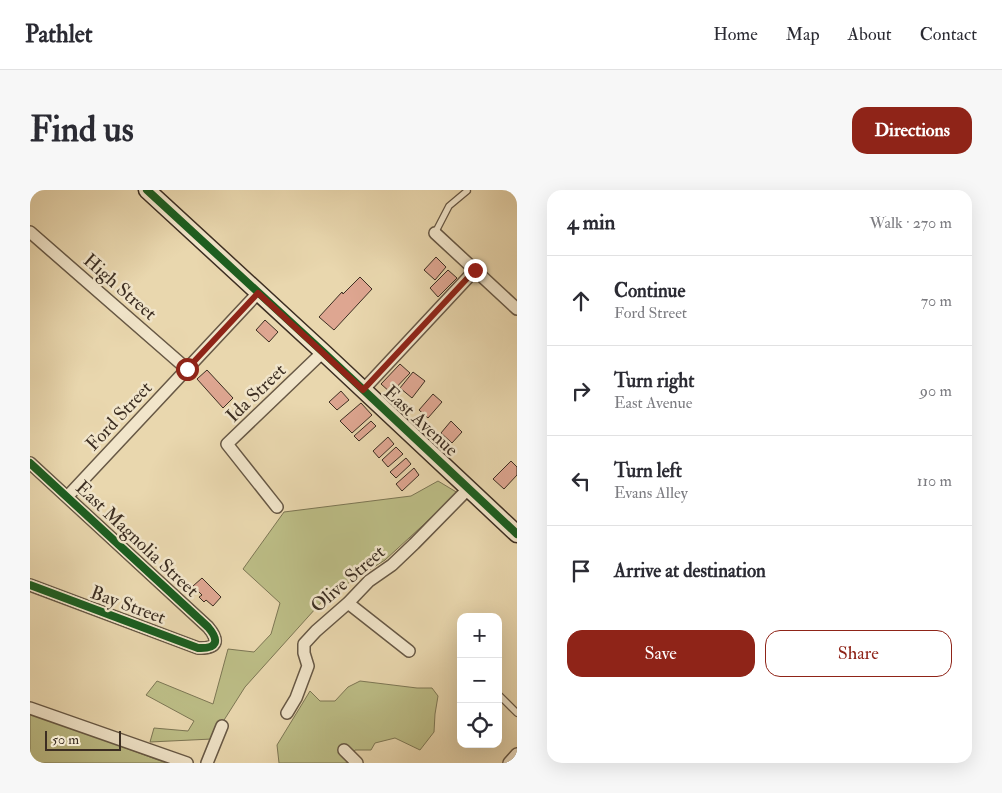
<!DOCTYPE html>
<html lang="en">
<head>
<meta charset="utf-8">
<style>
	:root { --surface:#fff; --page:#f7f7f7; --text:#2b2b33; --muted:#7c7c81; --line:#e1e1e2; --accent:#8f2418 }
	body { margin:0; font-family:"IM FELL Double Pica",serif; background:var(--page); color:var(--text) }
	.controls { position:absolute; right:15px; bottom:15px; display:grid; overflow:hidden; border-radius:10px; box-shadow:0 5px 20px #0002 }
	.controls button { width:45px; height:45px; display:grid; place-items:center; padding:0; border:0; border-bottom:1px solid var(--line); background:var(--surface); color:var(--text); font:25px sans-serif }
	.scale { position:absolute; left:15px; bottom:12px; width:76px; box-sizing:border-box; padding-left:5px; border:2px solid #3c2e22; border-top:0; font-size:14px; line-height:18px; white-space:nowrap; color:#3c2e22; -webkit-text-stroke:4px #f1e5ca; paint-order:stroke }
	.stop { position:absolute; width:15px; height:15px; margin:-11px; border:4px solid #8f2418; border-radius:50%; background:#fff }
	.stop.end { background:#8f2418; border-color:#fff; box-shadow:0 1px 5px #0008 }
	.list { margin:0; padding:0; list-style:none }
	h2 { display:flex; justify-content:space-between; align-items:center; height:65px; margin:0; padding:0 20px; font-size:21px }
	h2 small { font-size:16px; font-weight:400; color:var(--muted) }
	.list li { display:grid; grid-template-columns:32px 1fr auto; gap:15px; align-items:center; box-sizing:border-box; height:90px; padding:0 20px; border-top:1px solid var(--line) }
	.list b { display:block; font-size:19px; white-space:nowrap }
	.list p { margin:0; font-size:16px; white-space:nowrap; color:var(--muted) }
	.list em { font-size:16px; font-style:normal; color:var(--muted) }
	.actions { display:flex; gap:10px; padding:15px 20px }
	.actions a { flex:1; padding:11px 0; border:1px solid var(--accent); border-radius:15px; text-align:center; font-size:18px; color:var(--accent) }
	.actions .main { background:var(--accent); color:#fff }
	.icon { flex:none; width:28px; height:28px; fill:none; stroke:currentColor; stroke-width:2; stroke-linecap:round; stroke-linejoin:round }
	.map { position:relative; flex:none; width:487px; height:573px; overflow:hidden; border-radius:15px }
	header { display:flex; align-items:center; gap:30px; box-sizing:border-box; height:70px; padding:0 25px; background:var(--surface); border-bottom:1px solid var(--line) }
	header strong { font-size:24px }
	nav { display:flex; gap:28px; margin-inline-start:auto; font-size:18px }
	.intro { display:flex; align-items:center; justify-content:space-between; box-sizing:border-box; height:120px; padding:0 30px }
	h1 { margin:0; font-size:35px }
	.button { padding:12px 22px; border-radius:15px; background:var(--accent); color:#fff; font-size:18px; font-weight:700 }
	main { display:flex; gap:30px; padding:0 30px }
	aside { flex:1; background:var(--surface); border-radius:15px; box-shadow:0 5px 20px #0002 }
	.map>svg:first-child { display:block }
	.green { fill:#bcbd86; stroke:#7c7654 }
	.building { fill:#dea691; stroke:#3c2e22 }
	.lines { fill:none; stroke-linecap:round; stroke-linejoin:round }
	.lane-casing { stroke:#675845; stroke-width:8 }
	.street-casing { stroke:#675845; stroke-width:14 }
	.secondary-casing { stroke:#3c2e22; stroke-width:19 }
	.lane { stroke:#f1e5ca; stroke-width:5.5 }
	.street { stroke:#f1e5ca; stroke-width:11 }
	.secondary { stroke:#f1e5ca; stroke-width:16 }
	.cycleway-casing { stroke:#f1e5ca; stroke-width:11 }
	.cycleway { stroke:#1b5e20; stroke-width:8 }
	.route { stroke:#8f2418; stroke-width:6 }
	.labels { text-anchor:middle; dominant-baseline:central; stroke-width:5; stroke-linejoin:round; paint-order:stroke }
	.street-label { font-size:19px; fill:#3c2e22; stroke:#f1e5ca }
</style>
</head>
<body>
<header>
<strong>Pathlet</strong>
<nav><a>Home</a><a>Map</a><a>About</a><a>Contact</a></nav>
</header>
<div class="intro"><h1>Find us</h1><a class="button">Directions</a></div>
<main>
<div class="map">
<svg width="487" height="573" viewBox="0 0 487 573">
	<rect width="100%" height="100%" fill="#e9d7ae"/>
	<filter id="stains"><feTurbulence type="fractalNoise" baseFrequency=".004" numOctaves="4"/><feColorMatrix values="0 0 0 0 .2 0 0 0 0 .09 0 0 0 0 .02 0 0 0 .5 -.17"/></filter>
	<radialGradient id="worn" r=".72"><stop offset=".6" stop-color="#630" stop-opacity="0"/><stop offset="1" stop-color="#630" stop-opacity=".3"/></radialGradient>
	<path class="green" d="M408 291 428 303 355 370 295 408 215 497 182 549 120 552 124 538 158 541 164 531 116 505 127 491 183 514 198 459 224 462 241 444 250 413 213 379 254 322 381 306Z
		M330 491 387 498H402L408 506 405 524 404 542 390 560 365 548 345 553 341 560H325L316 573H249L247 555 280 501 290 511H305L318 497Z
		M0 522 136 573H0Z"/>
	<path class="building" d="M406 67 416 77 405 90 394 80Z
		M418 80 427 88 408 107 400 98Z
		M330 87 342 99 304 140 289 127 312 102 313 104Z
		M235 130 248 142 239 152 226 140Z
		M370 174 380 183 361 203 351 194Z
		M177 180 203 208 193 218 167 189Z
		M383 182 395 191 382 208 370 198Z
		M311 201 319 210 307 220 299 212Z
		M403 204 412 212 398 228 389 220Z
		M331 213 342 225 322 243 310 231Z
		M341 231 346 236 329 251 324 246Z
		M421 231 432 242 422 253 411 243Z
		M358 247 364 254 349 268 343 261Z
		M366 257 373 264 358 277 352 270Z
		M376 268 381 274 366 288 360 282Z
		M481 271 487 277V285L474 299 463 289Z
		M384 278 389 285 372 301 366 294Z
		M172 388 191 407 183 416 176 410 174 412 169 407 172 405 163 396Z"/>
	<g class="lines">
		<defs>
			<path id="lane" d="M405 43 419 16 437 1
				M468 504 487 523"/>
			<path id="street" d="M0 42 157 179
				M405 43 487 119
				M333 200 445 80
				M0 273 178 437C190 451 187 459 168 458L0 395
				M37 307 228 103
				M247 317 197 254 293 162
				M318 413 379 461
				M0 518 157 573
				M257 523 266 508 278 476 274 463V454L286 441 318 413 339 391 362 375 384 354 439 298
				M314 560 327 573
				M177 573 192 536
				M479 573 487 564"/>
			<path id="secondary" d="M117 0 293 162 487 344"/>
		</defs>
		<use href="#lane" class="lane-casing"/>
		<use href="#street" class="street-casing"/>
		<use href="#secondary" class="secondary-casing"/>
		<use href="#lane" class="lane"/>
		<use href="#street" class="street"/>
		<use href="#secondary" class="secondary"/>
		<defs>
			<path id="cycleway" d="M117 0 293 162 487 344
				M0 273 178 437C190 451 187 459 168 458L0 395"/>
		</defs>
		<use href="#cycleway" class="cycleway-casing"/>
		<use href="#cycleway" class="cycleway"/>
	</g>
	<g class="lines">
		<path class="route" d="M157 179 228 103 333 200 445 80"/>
	</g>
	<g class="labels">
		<g class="street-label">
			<text transform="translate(90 97) rotate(41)">High Street</text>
			<text transform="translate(226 203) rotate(-44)">Ida Street</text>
			<text transform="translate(89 226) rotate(-47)">Ford Street</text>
			<text transform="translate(391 231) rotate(43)">East Avenue</text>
			<text transform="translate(107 349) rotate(43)">East Magnolia Street</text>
			<text transform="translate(318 389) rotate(-41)">Olive Street</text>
			<text transform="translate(98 415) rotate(20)">Bay Street</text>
		</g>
	</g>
	<rect width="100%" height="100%" filter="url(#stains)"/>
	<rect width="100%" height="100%" fill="url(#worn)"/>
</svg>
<div class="controls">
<button>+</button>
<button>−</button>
<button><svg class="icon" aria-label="locate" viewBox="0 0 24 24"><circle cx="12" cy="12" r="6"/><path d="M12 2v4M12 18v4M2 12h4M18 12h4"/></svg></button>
</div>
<div class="scale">50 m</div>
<div class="stop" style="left:157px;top:179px"></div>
<div class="stop end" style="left:445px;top:80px"></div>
</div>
<aside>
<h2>4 min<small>Walk · 270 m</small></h2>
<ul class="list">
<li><svg class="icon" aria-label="ahead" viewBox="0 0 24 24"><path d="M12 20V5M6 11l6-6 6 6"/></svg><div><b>Continue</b><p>Ford Street</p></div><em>70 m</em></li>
<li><svg class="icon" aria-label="right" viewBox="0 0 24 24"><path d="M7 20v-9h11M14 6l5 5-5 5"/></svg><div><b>Turn right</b><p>East Avenue</p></div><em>90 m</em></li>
<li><svg class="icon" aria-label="left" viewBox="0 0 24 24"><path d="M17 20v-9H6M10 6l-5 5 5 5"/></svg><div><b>Turn left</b><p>Evans Alley</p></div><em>110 m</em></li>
<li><svg class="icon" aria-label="arrive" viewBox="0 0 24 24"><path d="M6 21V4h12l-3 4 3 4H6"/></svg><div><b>Arrive at destination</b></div></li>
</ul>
<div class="actions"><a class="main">Save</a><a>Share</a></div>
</aside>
</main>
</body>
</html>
